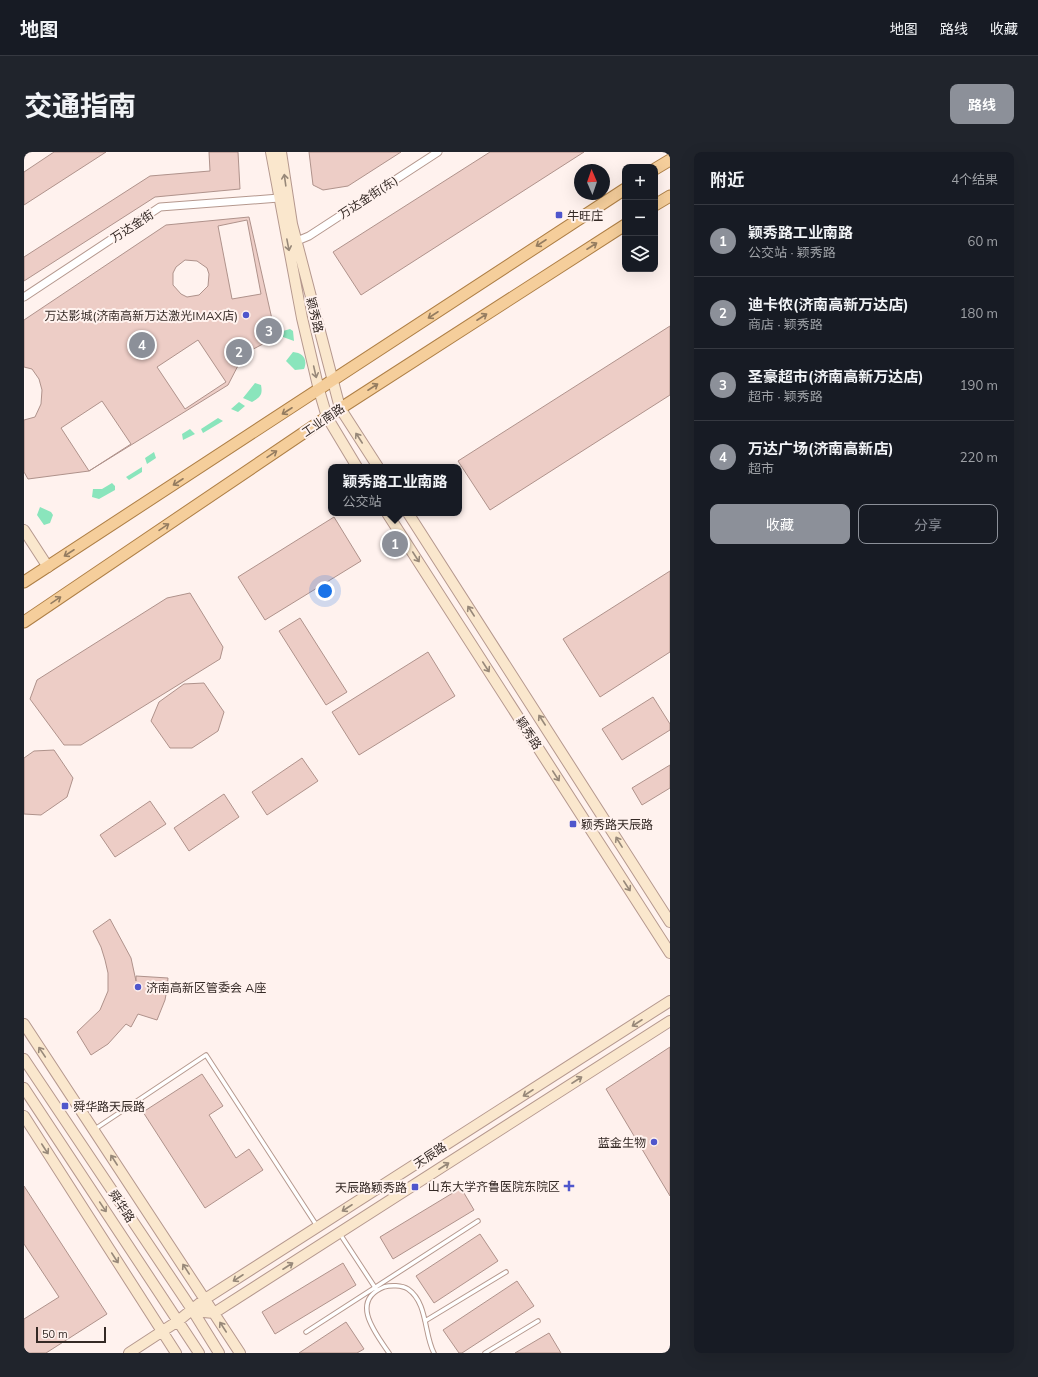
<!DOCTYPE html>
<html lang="zh">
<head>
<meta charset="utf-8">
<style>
	:root { --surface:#171b24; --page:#20242c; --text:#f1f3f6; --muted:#9ea1a6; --line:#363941; --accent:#8c9099 }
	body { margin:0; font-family:Mulish,"Noto Sans SC",sans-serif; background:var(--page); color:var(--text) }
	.controls { position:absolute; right:12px; top:12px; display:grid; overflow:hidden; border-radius:8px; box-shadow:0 4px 16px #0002 }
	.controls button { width:36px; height:36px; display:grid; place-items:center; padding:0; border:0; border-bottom:1px solid var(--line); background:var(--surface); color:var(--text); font:20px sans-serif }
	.compass { position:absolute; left:550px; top:12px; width:36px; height:36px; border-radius:50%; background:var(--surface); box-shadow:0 4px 16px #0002; rotate:358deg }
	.scale { position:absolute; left:12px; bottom:10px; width:70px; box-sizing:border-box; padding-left:4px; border:2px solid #342925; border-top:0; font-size:11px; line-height:14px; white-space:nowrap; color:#342925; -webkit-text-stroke:3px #fff2ee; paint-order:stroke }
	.you { position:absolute; left:301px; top:439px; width:14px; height:14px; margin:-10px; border:3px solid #fff; border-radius:50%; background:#1a73e8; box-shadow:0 0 0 6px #1a73e833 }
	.badge { display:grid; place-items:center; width:26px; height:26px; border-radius:50%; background:var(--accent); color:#fff; font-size:13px; font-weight:700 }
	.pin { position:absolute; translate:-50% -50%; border:2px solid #fff; box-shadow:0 1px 4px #0006 }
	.popup { position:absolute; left:304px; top:312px; width:134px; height:52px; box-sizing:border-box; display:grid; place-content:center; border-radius:8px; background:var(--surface); filter:drop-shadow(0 1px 3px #0005); font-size:13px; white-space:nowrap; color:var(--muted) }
	.popup b { font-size:15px; color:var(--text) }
	.popup::after { content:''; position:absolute; left:50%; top:100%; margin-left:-8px; border:8px solid transparent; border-top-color:var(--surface) }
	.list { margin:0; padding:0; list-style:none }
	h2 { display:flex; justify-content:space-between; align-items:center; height:52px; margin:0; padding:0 16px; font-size:17px }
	h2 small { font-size:13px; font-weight:400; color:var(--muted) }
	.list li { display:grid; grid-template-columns:26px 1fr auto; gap:12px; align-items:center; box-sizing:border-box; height:72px; padding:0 16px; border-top:1px solid var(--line) }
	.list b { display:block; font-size:15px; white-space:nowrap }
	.list p { margin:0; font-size:13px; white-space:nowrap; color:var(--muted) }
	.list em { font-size:13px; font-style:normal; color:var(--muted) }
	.actions { display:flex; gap:8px; padding:12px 16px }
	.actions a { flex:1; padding:9px 0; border:1px solid var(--accent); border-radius:8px; text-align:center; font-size:14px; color:var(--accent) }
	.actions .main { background:var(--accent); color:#fff }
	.icon { flex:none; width:22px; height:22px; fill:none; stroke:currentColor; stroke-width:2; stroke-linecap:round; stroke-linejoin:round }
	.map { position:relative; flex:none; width:646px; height:1201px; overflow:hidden; border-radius:8px }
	header { display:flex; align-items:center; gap:24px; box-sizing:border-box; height:56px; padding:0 20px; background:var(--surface); border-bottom:1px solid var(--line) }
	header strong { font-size:19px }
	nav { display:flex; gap:22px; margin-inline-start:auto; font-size:14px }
	.intro { display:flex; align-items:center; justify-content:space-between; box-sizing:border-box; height:96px; padding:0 24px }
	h1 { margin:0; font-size:28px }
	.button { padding:10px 18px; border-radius:8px; background:var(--accent); color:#fff; font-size:14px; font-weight:700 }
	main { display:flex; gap:24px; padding:0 24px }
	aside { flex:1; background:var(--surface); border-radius:8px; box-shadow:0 4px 16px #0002 }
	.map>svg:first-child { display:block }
	.green { fill:#8ae5bc }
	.building { fill:#edcdc6; stroke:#af928b; fill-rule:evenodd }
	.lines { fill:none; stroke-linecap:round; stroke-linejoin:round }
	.lane-casing { stroke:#b5988e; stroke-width:5.5 }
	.street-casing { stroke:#b5988e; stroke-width:9 }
	.secondary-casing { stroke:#b5988e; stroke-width:12 }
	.primary-casing { stroke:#ae7f46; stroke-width:13 }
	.lane { stroke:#fff; stroke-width:3.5 }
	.street { stroke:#fff; stroke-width:7 }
	.secondary { stroke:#fae7cd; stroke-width:10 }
	.primary { stroke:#f5ce9b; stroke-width:11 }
	.oneway { stroke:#978879 }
	.oneway2 { stroke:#947c60 }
	.poi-dot { fill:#4f56cc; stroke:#fff2ee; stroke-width:1.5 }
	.labels { text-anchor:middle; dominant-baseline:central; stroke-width:4; stroke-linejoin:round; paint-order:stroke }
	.street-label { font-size:12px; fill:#342925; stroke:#fff2ee }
	.poi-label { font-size:12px; fill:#342925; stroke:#fff2ee; text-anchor:start }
</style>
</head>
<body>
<header>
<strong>地图</strong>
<nav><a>地图</a><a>路线</a><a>收藏</a></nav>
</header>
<div class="intro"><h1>交通指南</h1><a class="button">路线</a></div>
<main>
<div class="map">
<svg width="646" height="1201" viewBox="0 0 646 1201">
	<rect width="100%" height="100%" fill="#fff2ee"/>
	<path class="green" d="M266 177 269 179 270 189 259 185V179Z
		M269 200C279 201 284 207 280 217L271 218 262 209Z
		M231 231 237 233C239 243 236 245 228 250L219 246Z
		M215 250 221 254 214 260 207 257Z
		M194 266 199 269 179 281 177 277Z
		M166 277 171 282 159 288 158 282Z
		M130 300 132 306 123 312 121 306Z
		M118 315V320L105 328 102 325Z
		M88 331 91 334V338L75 347 68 345 69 337H78Z
		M16 355 27 360 29 363 26 371 20 373 13 363Z"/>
	<path class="building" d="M30 0H82L0 53V20Z
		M185 0H214L216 37 131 45 0 129V105L126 24 186 19Z
		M285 0H377L324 34 299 38 289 33Z
		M466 0H560L337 143 309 100Z
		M225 65 252 185 220 202 204 233 65 319 4 327 0 320V268L11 265 17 252 18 238 15 227 8 217 0 215V168L142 73ZM161 108 173 109 183 116 185 122 184 134 175 143 163 145 157 142 149 133V121L152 115Z
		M223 68 237 142 208 147 194 74Z
		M646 174V243L466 358 434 309Z
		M174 188 202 230 161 257 133 215Z
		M78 249 107 292 65 319 37 276Z
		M310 365 337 409 241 468 214 425Z
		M646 419V500L576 545 539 487Z
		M166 441 199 495 196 507 57 593H40L6 547 13 528 143 446Z
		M276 466 323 540 302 553 255 479Z
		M404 500 431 544 335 603 308 560Z
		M180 531 200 560 194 579 168 596H146L127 569 135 550 160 532Z
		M629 545 646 572V578L598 608 578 577Z
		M30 598 49 626 43 645 17 663 0 662V606L10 599Z
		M278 606 294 629 243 663 228 640Z
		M646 613V636L618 653 608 636Z
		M200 642 215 665 165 699 150 676Z
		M126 649 142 672 91 705 76 683Z
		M86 767 107 806 112 829V824L144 826 143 837 141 848 133 868 114 862 107 875 102 872 84 892 67 903 53 880 76 858 84 839V821L81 808 77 795 69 779Z
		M646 895V1044L582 937Z
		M178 922 199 954 185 963 212 1006 225 997 239 1018 181 1056 119 960Z
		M0 1034 83 1162 22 1201H0V1167L35 1145 0 1092Z
		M437 1036 450 1058 369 1107 356 1085Z
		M456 1082 474 1109 410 1151 392 1124Z
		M319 1111 332 1133 251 1182 238 1160Z
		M493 1129 510 1154 438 1201H435L419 1178Z
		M322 1170 340 1197 333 1201H275Z
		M525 1181 537 1201H491Z"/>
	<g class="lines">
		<defs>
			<path id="lane" d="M71 977 182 903 293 1074
				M316 1082 352 1137
				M401 1169 482 1120
				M282 1180 454 1069
				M365 1201C352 1182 325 1149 360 1135 366 1133 378 1133 384 1137 404 1151 400 1183 410 1201
				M461 1201 514 1169"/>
			<path id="street" d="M273 89 285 84 414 0
				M0 145 136 55 255 46"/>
			<path id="secondary" d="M247 0 278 166 295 238 303 265 333 315
				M257 0 268 72 316 256 354 315
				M363 361 646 801
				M384 361 646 770
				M0 378 24 415
				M0 872 216 1201
				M0 907 169 1159 195 1201
				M0 936 175 1201
				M0 964 152 1201
				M169 1159 190 1161 646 869
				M105 1201 154 1169 181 1147 646 849"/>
			<path id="primary" d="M631 17 646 8
				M631 53 646 44
				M0 430 601 37
				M0 470 303 265 601 73"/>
		</defs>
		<use href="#lane" class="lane-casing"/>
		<use href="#street" class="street-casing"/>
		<use href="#secondary" class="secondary-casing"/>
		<use href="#primary" class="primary-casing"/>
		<use href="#lane" class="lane"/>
		<use href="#street" class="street"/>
		<use href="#secondary" class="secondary"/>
		<use href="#primary" class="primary"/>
	</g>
	<defs><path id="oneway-shaft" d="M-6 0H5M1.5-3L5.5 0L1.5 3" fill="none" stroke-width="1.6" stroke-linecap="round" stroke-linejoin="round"/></defs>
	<g class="oneway">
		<use href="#oneway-shaft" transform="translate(261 28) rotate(-98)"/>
		<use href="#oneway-shaft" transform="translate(264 93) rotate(79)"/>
		<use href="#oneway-shaft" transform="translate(291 220) rotate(77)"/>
		<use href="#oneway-shaft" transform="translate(335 286) rotate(-123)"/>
		<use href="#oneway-shaft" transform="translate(392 405) rotate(57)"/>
		<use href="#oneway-shaft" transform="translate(447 459) rotate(-123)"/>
		<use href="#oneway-shaft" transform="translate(462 515) rotate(57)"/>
		<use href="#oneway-shaft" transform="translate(518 568) rotate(-123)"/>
		<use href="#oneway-shaft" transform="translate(532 624) rotate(57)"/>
		<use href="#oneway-shaft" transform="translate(595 690) rotate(-122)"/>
		<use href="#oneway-shaft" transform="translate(603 734) rotate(57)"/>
		<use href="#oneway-shaft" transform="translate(613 871) rotate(147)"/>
		<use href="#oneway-shaft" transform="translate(18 900) rotate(-124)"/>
		<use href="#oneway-shaft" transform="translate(553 928) rotate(-33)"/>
		<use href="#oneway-shaft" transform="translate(504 941) rotate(147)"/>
		<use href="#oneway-shaft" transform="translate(21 997) rotate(57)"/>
		<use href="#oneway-shaft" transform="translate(90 1008) rotate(-123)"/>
		<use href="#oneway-shaft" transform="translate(420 1014) rotate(-33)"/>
		<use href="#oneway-shaft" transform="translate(79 1055) rotate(56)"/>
		<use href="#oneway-shaft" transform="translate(323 1056) rotate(147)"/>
		<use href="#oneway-shaft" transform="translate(91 1106) rotate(57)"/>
		<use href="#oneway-shaft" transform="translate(264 1114) rotate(-33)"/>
		<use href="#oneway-shaft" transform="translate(162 1117) rotate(-123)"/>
		<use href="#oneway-shaft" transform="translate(214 1126) rotate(147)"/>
		<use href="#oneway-shaft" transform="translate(199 1175) rotate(-123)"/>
	</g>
	<g class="oneway2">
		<use href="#oneway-shaft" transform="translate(517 91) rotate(147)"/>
		<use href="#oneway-shaft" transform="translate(568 94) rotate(-33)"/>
		<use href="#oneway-shaft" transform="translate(409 163) rotate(147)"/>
		<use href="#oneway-shaft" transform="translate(458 165) rotate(-33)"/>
		<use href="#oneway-shaft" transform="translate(349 235) rotate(-33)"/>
		<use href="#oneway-shaft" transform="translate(263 259) rotate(147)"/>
		<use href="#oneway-shaft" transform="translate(248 302) rotate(-34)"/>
		<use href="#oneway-shaft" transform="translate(154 330) rotate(147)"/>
		<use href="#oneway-shaft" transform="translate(140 375) rotate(-34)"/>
		<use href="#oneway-shaft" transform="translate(45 401) rotate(147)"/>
		<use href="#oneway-shaft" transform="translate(32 448) rotate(-34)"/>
	</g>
	<g class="poi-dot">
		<rect x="531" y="59" width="8" height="8" rx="2"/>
		<circle cx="222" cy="163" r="4"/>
		<rect x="545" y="668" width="8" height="8" rx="2"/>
		<circle cx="114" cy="835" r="4"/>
		<rect x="37" y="950" width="8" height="8" rx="2"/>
		<circle cx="630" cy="990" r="4"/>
		<path d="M543 1028h4v4h4v4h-4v4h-4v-4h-4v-4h4z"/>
		<rect x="387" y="1031" width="8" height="8" rx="2"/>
	</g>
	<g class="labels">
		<g class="street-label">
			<text transform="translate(344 45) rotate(-33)">万达金街(东)</text>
			<text transform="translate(108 74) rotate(-33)">万达金街</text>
			<text transform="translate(291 163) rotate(76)">颖秀路</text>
			<text transform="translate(299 268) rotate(-34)">工业南路</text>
			<text transform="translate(505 581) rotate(57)">颖秀路</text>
			<text transform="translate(406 1003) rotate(-33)">天辰路</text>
			<text transform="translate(98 1054) rotate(56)">舜华路</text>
		</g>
		<g class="poi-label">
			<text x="543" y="63">牛旺庄</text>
			<text x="214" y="163" text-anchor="end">万达影城(济南高新万达激光IMAX店)</text>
			<text x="557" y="672">颖秀路天辰路</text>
			<text x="122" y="835">济南高新区管委会 A座</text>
			<text x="49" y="954">舜华路天辰路</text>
			<text x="622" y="990" text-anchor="end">蓝金生物</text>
			<text x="536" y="1034" text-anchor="end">山东大学齐鲁医院东院区</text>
			<text x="383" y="1035" text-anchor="end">天辰路颖秀路</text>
		</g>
	</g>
</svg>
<div class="controls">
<button>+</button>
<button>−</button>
<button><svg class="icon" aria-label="layers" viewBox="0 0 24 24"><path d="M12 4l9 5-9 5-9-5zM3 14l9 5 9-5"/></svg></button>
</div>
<svg class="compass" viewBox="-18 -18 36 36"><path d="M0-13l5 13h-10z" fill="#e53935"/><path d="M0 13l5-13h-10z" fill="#9ea1a6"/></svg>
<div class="scale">50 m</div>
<div class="you"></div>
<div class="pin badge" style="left:371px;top:392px">1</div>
<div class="popup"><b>颖秀路工业南路</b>公交站</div>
<div class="pin badge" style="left:215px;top:200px">2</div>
<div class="pin badge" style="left:245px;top:179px">3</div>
<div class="pin badge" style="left:118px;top:193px">4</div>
</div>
<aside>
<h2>附近<small>4个结果</small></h2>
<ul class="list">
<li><span class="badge">1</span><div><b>颖秀路工业南路</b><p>公交站 · 颖秀路</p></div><em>60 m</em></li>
<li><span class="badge">2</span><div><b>迪卡侬(济南高新万达店)</b><p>商店 · 颖秀路</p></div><em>180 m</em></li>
<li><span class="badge">3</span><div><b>圣豪超市(济南高新万达店)</b><p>超市 · 颖秀路</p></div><em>190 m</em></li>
<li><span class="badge">4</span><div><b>万达广场(济南高新店)</b><p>超市</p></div><em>220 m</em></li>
</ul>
<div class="actions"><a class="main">收藏</a><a>分享</a></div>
</aside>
</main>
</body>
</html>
